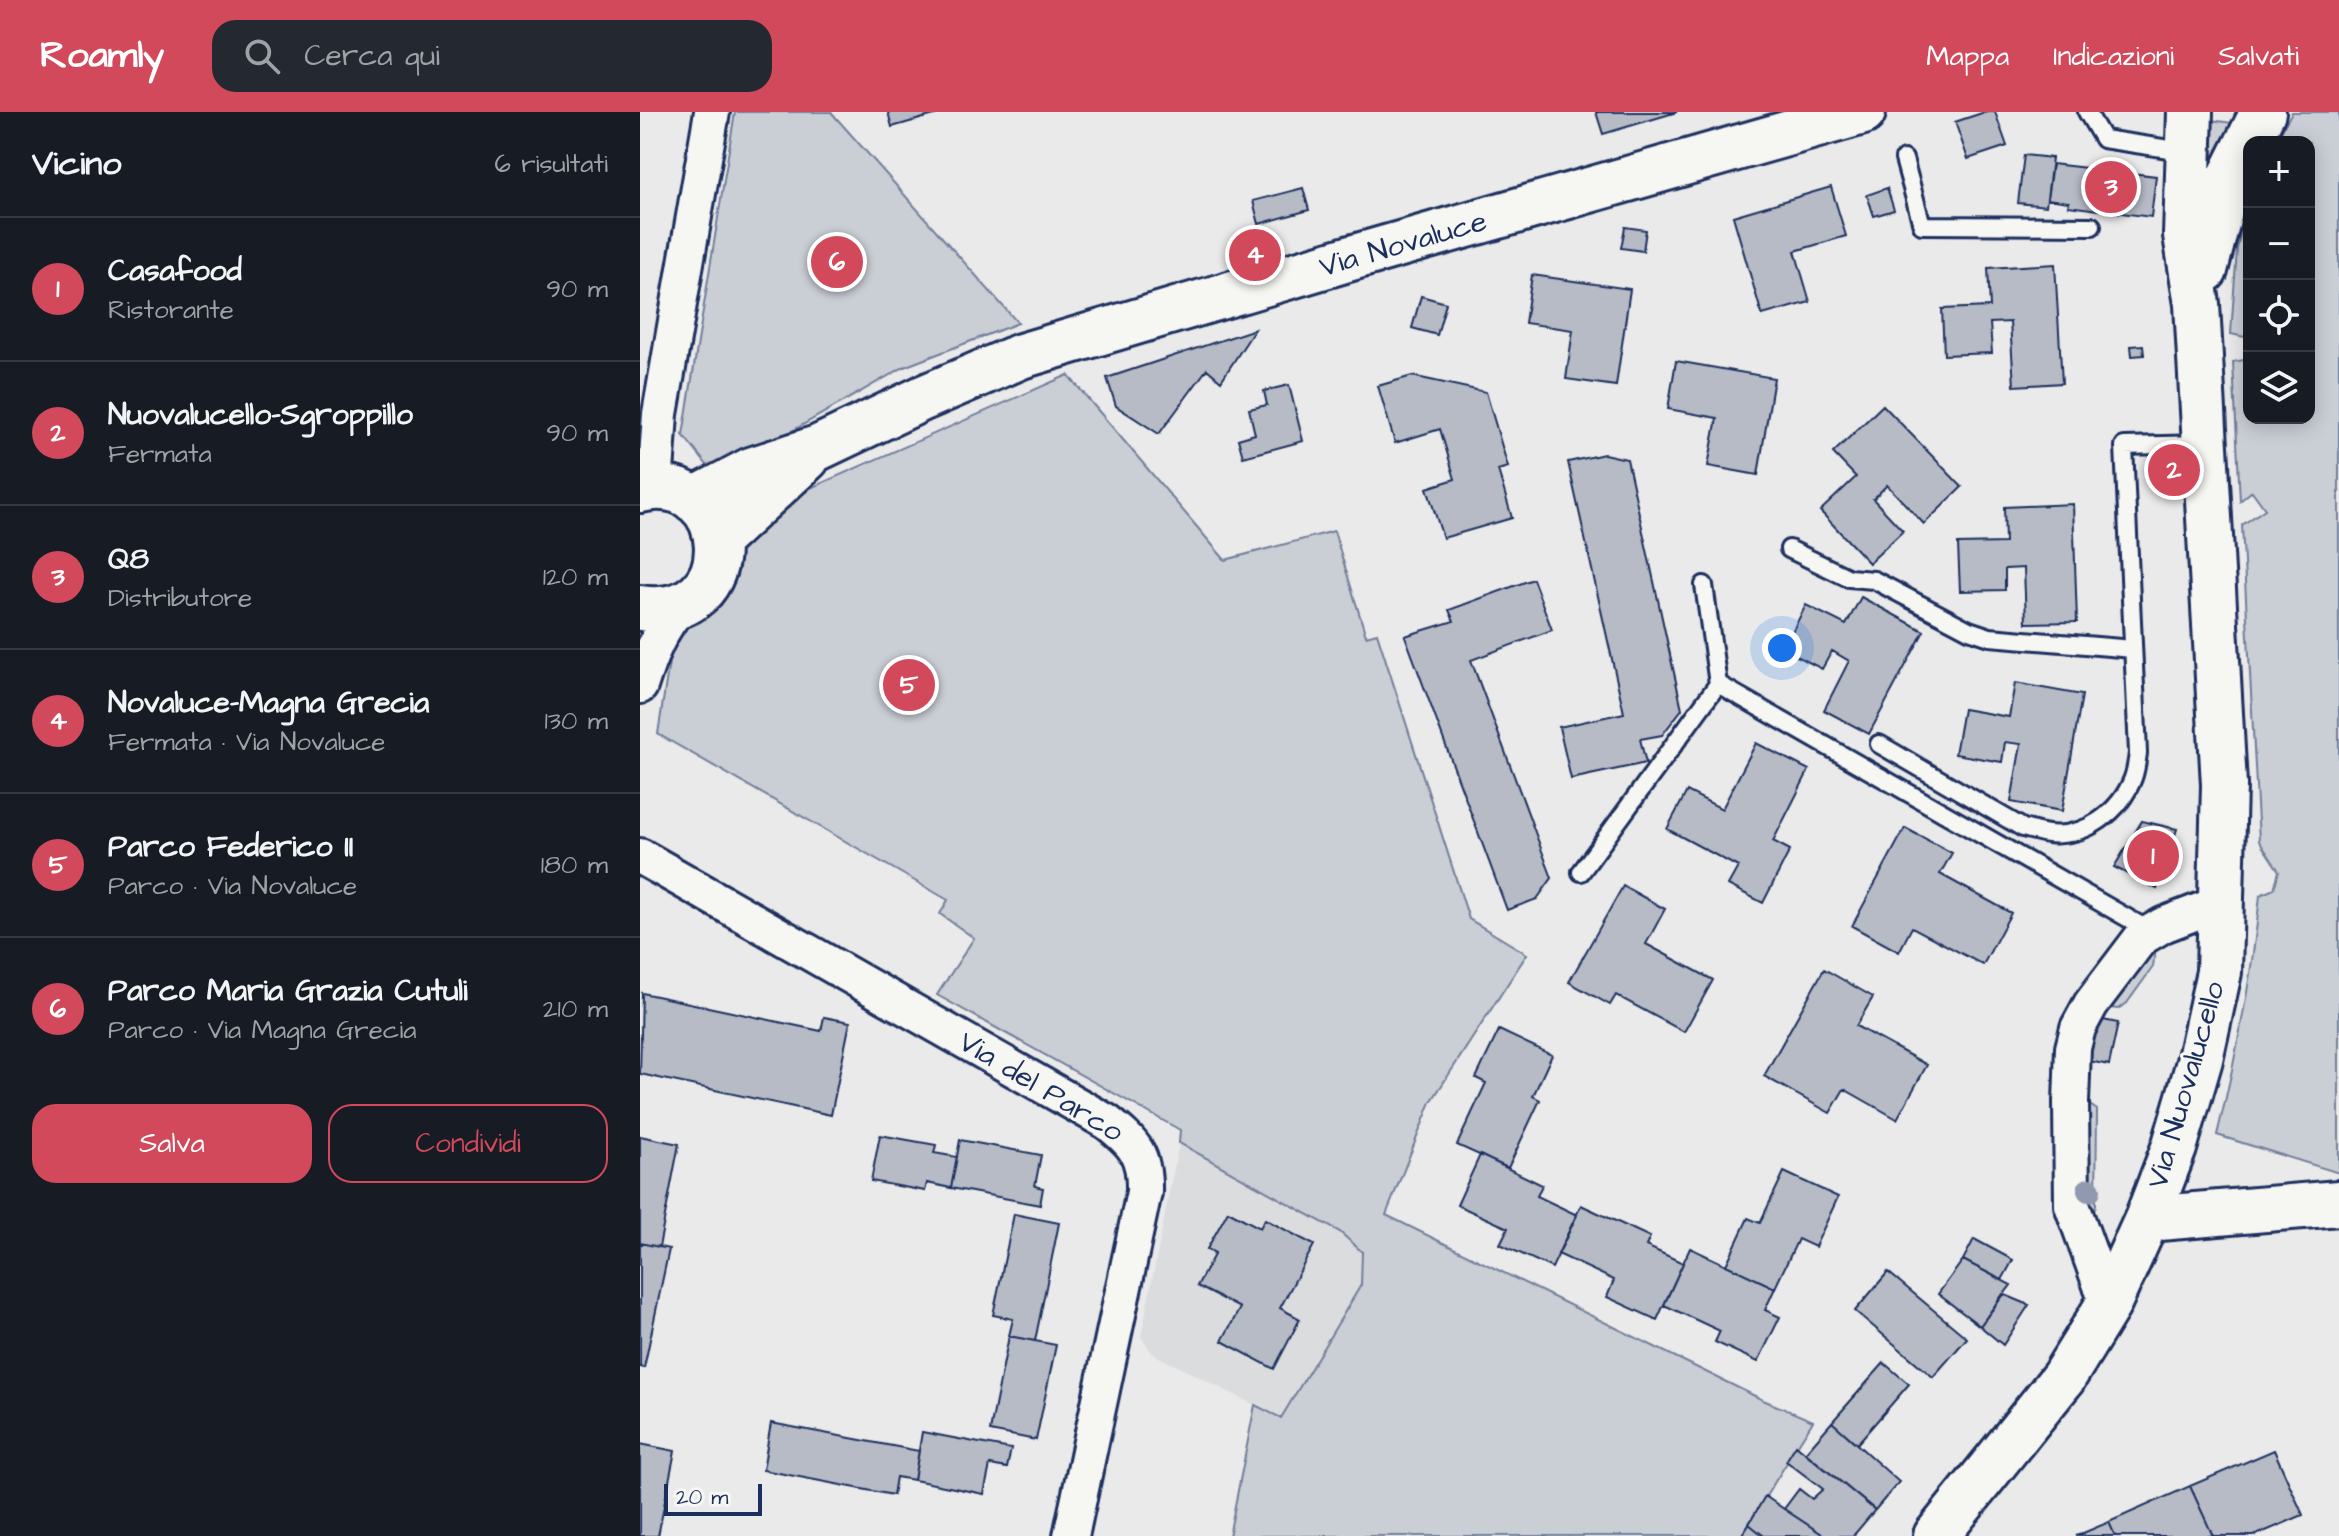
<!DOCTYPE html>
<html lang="it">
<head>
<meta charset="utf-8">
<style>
	:root { --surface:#171b24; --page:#242831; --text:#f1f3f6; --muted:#9ea1a6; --line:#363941; --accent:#d1495b }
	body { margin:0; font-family:"Architects Daughter",sans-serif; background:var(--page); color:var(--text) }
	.controls { position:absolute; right:24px; top:24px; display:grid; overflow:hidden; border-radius:16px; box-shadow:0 4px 20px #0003 }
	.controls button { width:72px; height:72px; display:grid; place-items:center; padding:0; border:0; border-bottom:2px solid var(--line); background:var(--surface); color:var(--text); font:40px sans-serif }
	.scale { position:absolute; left:24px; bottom:20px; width:98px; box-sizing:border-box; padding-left:8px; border:4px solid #1b2f5e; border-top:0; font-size:22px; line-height:28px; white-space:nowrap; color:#1b2f5e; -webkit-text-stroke:6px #f6f6f2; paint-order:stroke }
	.you { position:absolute; left:1142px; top:536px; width:28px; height:28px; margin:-20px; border:6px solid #fff; border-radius:50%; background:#1a73e8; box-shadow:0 0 0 12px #1a73e833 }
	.badge { display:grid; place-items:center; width:52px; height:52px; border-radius:50%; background:var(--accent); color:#fff; font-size:26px; font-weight:700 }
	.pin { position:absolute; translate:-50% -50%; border:4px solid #fff; box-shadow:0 2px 8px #0006 }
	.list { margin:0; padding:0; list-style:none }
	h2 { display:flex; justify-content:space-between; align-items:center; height:104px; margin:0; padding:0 32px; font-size:34px }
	h2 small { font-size:26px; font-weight:400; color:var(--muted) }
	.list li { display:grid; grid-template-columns:52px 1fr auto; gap:24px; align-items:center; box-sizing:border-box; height:144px; padding:0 32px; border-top:2px solid var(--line) }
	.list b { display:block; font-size:30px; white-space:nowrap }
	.list p { margin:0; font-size:26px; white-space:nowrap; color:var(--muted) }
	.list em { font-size:26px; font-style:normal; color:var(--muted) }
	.actions { display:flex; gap:16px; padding:24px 32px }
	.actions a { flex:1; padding:18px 0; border:2px solid var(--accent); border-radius:24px; text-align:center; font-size:28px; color:var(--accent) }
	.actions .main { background:var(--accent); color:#fff }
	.icon { flex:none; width:44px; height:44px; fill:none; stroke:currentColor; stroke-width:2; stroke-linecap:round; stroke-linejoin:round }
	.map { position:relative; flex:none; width:1699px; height:1424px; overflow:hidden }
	header { display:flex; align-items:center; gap:48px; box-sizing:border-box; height:112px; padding:0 40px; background:var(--accent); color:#fff }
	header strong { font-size:38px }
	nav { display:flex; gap:44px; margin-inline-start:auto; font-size:28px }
	.search { width:560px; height:72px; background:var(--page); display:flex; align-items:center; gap:20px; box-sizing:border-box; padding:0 28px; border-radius:24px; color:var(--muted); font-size:30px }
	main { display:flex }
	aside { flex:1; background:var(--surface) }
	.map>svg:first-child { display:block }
	.built { fill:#dadcde }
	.green { fill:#caced5; stroke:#727e9a; stroke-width:2 }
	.building { fill:#b6bbc6; stroke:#1b2f5e; stroke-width:2 }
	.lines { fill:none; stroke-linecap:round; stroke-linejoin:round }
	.lane-casing { stroke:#1b2f5e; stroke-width:22 }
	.street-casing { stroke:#1b2f5e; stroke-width:40 }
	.secondary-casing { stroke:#1b2f5e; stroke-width:50 }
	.lane { stroke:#f6f6f2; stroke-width:16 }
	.street { stroke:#f6f6f2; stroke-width:34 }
	.secondary { stroke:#f6f6f2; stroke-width:44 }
	.tree { fill:#9099ad }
	.labels { text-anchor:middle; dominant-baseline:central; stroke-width:6; stroke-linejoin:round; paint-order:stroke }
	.street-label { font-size:30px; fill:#1b2f5e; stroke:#f6f6f2 }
</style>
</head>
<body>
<header>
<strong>Roamly</strong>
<div class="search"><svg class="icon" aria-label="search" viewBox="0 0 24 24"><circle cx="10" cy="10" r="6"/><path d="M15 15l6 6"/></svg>Cerca qui</div>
<nav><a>Mappa</a><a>Indicazioni</a><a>Salvati</a></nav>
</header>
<main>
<aside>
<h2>Vicino<small>6 risultati</small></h2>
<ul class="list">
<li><span class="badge">1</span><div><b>Casafood</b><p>Ristorante</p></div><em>90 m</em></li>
<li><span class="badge">2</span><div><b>Nuovalucello-Sgroppillo</b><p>Fermata</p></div><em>90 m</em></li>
<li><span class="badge">3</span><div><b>Q8</b><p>Distributore</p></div><em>120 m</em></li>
<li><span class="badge">4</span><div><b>Novaluce-Magna Grecia</b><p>Fermata · Via Novaluce</p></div><em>130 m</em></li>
<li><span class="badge">5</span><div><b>Parco Federico II</b><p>Parco · Via Novaluce</p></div><em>180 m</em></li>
<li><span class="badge">6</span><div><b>Parco Maria Grazia Cutuli</b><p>Parco · Via Magna Grecia</p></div><em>210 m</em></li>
</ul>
<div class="actions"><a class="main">Salva</a><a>Condividi</a></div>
</aside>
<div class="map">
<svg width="1699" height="1424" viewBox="0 0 1699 1424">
	<rect width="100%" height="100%" fill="#e9eae9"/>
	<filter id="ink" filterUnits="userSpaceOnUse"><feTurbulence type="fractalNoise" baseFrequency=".0125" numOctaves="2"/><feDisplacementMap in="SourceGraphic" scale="16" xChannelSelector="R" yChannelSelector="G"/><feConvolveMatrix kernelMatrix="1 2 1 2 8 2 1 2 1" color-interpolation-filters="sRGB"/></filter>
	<g filter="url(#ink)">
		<path class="built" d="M539 1031 700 1120 722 1140 721 1173 641 1306 513 1242 501 1225Z"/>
		<path class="green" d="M95 0H191L378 211 264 255 75 363 43 323Z
			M1652 0H1699V1061L1577 1023C1597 942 1612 867 1620 783L1634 777 1639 759 1619 729 1602 413 1625 397 1612 379 1600 389 1593 250 1609 247V306H1669V30H1635Z
			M1570 8 1593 11 1568 67Z
			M1609 86V226L1591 222 1597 137Z
			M428 263 585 448 694 419 726 524 737 521 829 807 887 842 791 990 746 1103 1123 1288 1173 1309 1101 1424H589L615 1293 641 1306 721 1173 722 1140 700 1120 539 1031 540 1018 297 883 334 826 300 802 308 788 18 622 33 524 81 491 94 432 159 381Z
			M1516 828 1513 855 1487 891 1479 897 1459 895Z
			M1443 988 1457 998 1456 1093 1451 1106 1446 1103Z"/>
		<path class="building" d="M248 0H305L252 15Z
			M956 0H1037L963 22Z
			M1345 0H1355L1367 34 1328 47 1315 10Z
			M1384 43 1412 46 1406 94 1378 91Z
			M1412 52 1516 64 1511 105 1428 94 1429 90 1407 87Z
			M1191 75 1206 124 1155 139 1170 190 1122 203 1093 104Z
			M663 76 669 98 619 112 613 89Z
			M1247 76 1254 98 1234 104 1227 83Z
			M985 115 1006 118 1003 139 981 136Z
			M1415 152 1422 271 1374 274 1370 210 1350 211 1352 241 1304 243 1302 197 1350 195 1348 156Z
			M892 163 990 177 976 274 926 267 933 218 885 211Z
			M781 184 806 191 797 223 772 216Z
			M615 217 581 269 567 257 519 322 476 294 467 266Z
			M1503 233 1504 243 1492 244 1491 234Z
			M1036 249 1134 266 1118 363 1068 354 1077 306 1028 297Z
			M772 264 846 280 868 355 858 358 872 406 803 426 787 376 815 367 800 317 755 331 738 274Z
			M649 273 663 329 603 345 598 327 615 322 609 297 627 293 624 279Z
			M1243 293 1322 375 1284 412 1247 373 1233 387 1263 419 1229 451 1180 399 1216 365 1193 341Z
			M964 342 987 347 1042 597 1022 623 1000 627 1006 651 931 667 919 615 984 601 928 350Z
			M1433 392 1437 510 1386 511 1384 456 1365 457V478L1320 479 1318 432 1365 431 1364 395Z
			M893 467 912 518 831 548 912 766 897 787 867 798 765 524 814 509 809 498Z
			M1221 485 1284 519 1229 622 1184 598 1209 549 1192 539 1182 557 1143 537 1166 493 1206 513Z
			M1375 571 1442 583 1422 699 1371 690 1381 632 1365 630 1362 650 1315 642 1323 597 1369 605Z
			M1116 631 1169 658 1133 729 1150 738 1123 791 1088 773 1098 755 1027 717 1047 679 1082 697Z
			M1502 709 1537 717 1517 777 1474 755Z
			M1265 716 1312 741 1300 762 1371 801 1343 853 1272 815 1259 840 1212 814Z
			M983 774 1025 797 1006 832 1073 868 1044 920 976 883 970 893 929 870Z
			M1184 857 1233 885 1216 914 1287 953 1257 1007 1204 977 1190 1001 1124 964Z
			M2 881 181 919 184 905 210 910 191 1003 0 962Z
			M1458 907 1478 911 1469 953 1449 949Z
			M859 918 912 943 893 984 900 988 868 1056 817 1033 846 971 836 966Z
			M240 1023 296 1033 294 1041 317 1045 311 1076 287 1071 285 1079 231 1069Z
			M0 1024 39 1032 19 1135 0 1131Z
			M320 1028 401 1043 395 1074 403 1076 400 1093 311 1076Z
			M840 1043 902 1073 897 1084 937 1103 912 1156 860 1132 868 1116 817 1093Z
			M1144 1060 1198 1085 1175 1135 1158 1127 1135 1176 1086 1153 1108 1106 1120 1111Z
			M941 1093 1010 1125 1006 1134 1043 1151 1017 1208 967 1185 974 1168 918 1142Z
			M588 1099 620 1116 625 1107 674 1133 640 1196 660 1207 634 1257 582 1229 600 1196 557 1174 575 1141 567 1137Z
			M374 1102 419 1111 395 1229 369 1224 373 1207 353 1203Z
			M1334 1127 1373 1148 1362 1168 1323 1148Z
			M0 1131 29 1137 4 1256 0 1255Z
			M1050 1136 1135 1176 1125 1198 1140 1205 1118 1250 1075 1230 1080 1219 1024 1193Z
			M1323 1148 1371 1173 1340 1214 1298 1182Z
			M1248 1160 1327 1226 1293 1265 1215 1199Z
			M1363 1182 1389 1193 1363 1233 1340 1214Z
			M369 1224 416 1233 396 1328 350 1319Z
			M1244 1251 1269 1272 1217 1332 1192 1310Z
			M1192 1310 1259 1370 1235 1398 1165 1341Z
			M131 1311 279 1339 274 1368 256 1365 253 1383 123 1358Z
			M282 1320 371 1337 367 1356 350 1353 344 1382 274 1368Z
			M0 1332 35 1339 18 1424H0Z
			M1156 1333 1235 1398 1213 1424H1185L1144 1397 1159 1377 1172 1387 1183 1377 1146 1349Z
			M1634 1338 1663 1403 1614 1424H1573L1550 1374Z
			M1550 1374 1573 1424H1475L1469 1410Z
			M1125 1384 1144 1397 1185 1424H1124L1109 1412Z
			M1469 1410 1475 1424H1436Z
			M1109 1412 1124 1424H1101Z"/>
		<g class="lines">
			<defs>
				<path id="lane" d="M1447 0 1463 27 1549 40
					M1264 47 1282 113 1452 114
					M1149 437 1209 466 1234 468 1329 518 1350 525 1493 537
					M1078 572 1512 820
					M1239 632 1383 716C1391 718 1400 721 1408 722 1446 726 1480 700 1493 666 1496 658 1497 649 1498 641L1484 334 1563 332
					M941 760 1078 572 1064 473"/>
				<path id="street" d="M15 375 20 302 72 0
					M0 574C10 543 19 518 41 493
					M0 744 467 1010C495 1032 505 1043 504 1080L431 1424
					M1468 1193 1432 1093 1431 990 1433 936 1438 916 1451 892 1501 826 1523 813 1580 791"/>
				<path id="secondary" d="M1565 158 1587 72 1623 0
					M0 378C98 356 107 512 0 496
					M54 388 111 358 178 336 283 286 381 244 711 146 1223 0
					M78 428 167 346
					M1507 1107 1699 1091
					M1296 1424 1423 1266 1468 1193 1507 1107 1534 1036 1560 947 1579 860 1584 673 1557 192 1546 123 1550 0"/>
			</defs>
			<use href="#lane" class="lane-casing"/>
			<use href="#street" class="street-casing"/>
			<use href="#secondary" class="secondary-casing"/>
			<use href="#lane" class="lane"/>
			<use href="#street" class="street"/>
			<use href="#secondary" class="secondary"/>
		</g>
		<circle class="tree" cx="1449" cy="1078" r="12"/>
	</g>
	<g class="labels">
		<g class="street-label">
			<text transform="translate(763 132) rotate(-16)">Via Novaluce</text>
			<text transform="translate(1546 973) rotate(-74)">Via Nuovalucello</text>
			<text transform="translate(401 975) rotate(31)">Via del Parco</text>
		</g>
	</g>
</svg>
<div class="controls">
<button>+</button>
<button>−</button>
<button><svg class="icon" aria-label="locate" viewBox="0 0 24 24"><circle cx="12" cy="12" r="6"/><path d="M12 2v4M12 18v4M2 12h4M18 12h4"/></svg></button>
<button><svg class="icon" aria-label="layers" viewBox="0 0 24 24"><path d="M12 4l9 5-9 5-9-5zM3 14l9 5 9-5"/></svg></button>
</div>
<div class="scale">20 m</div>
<div class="you"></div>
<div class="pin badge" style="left:1513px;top:744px">1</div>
<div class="pin badge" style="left:1534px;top:358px">2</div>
<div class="pin badge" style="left:1471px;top:75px">3</div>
<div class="pin badge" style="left:615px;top:143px">4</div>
<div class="pin badge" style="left:269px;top:573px">5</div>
<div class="pin badge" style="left:197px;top:150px">6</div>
</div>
</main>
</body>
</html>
